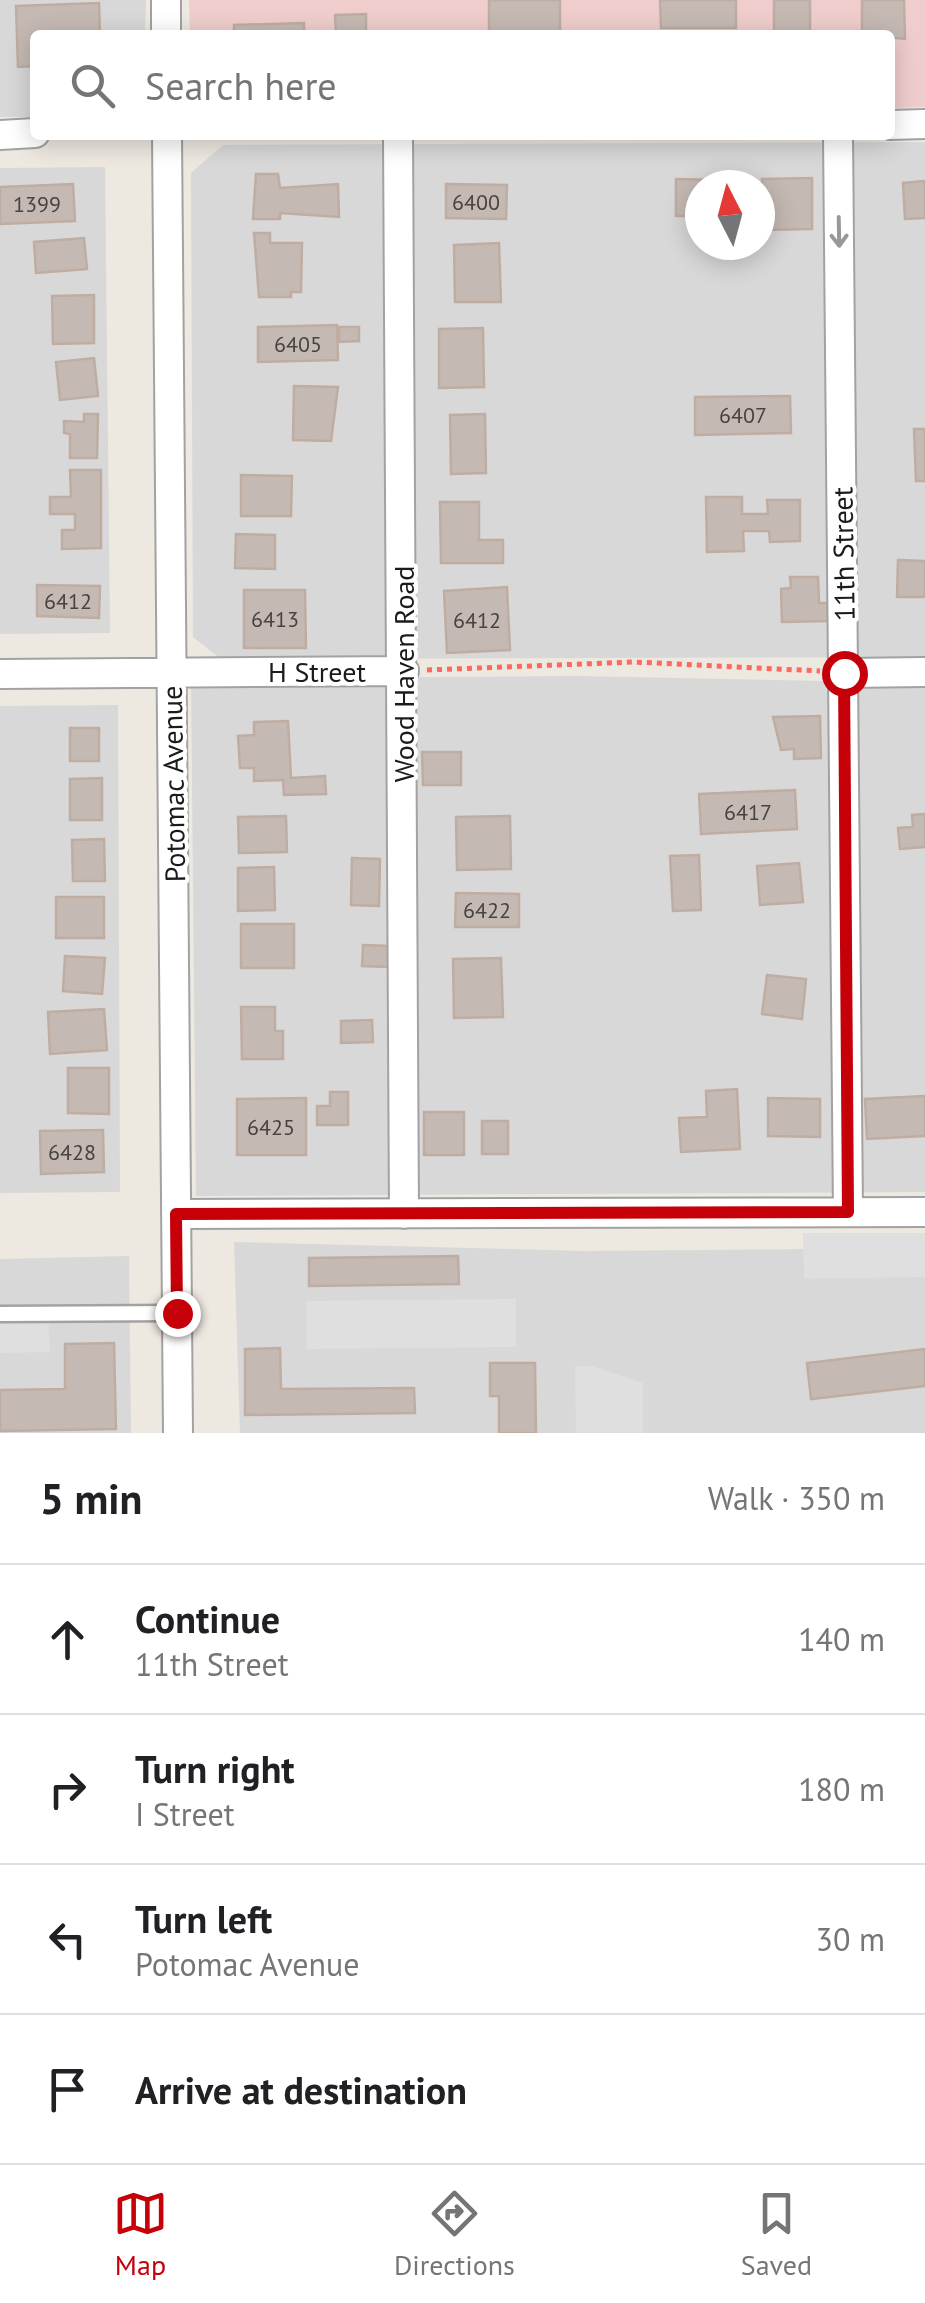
<!DOCTYPE html>
<html lang="en">
<head>
<meta charset="utf-8">
<style>
	:root { --surface:#fff; --page:#f2f2f2; --text:#202124; --muted:#757577; --line:#e0e0e0; --accent:#c60009 }
	body { margin:0; font-family:"PT Sans",sans-serif; background:var(--page); color:var(--text) }
	.compass { position:absolute; left:685px; top:170px; width:90px; height:90px; border-radius:50%; background:var(--surface); box-shadow:0 5px 25px #0003; rotate:354deg }
	.stop { position:absolute; width:30px; height:30px; margin:-22px; border:8px solid #c60009; border-radius:50%; background:#fff }
	.stop.end { background:#c60009; border-color:#fff; box-shadow:0 2px 10px #0008 }
	.list { margin:0; padding:0; list-style:none }
	h2 { display:flex; justify-content:space-between; align-items:center; height:130px; margin:0; padding:0 40px; font-size:42px }
	h2 small { font-size:32px; font-weight:400; color:var(--muted) }
	.list li { display:grid; grid-template-columns:65px 1fr auto; gap:30px; align-items:center; box-sizing:border-box; height:150px; padding:0 40px; border-top:2px solid var(--line) }
	.list b { display:block; font-size:38px; white-space:nowrap }
	.list p { margin:0; font-size:32px; white-space:nowrap; color:var(--muted) }
	.list em { font-size:32px; font-style:normal; color:var(--muted) }
	.icon { flex:none; width:55px; height:55px; fill:none; stroke:currentColor; stroke-width:2; stroke-linecap:round; stroke-linejoin:round }
	.map { position:relative; flex:none; width:925px; height:1433px; overflow:hidden }
	.search { position:absolute; background:var(--surface); box-shadow:0 5px 25px #0003; left:30px; right:30px; top:30px; height:110px; display:flex; align-items:center; gap:25px; box-sizing:border-box; padding:0 35px; border-radius:10px; color:var(--muted); font-size:38px }
	.sheet { height:730px; background:var(--surface) }
	nav { display:flex; justify-content:space-around; align-items:center; box-sizing:border-box; height:140px; border-top:2px solid var(--line); background:var(--surface); font-size:28px; color:var(--muted) }
	nav a { display:grid; justify-items:center; gap:5px }
	nav .on { color:var(--accent) }
	.map>svg:first-child { display:block }
	.residential { fill:#d9d8d8; fill-rule:evenodd }
	.commercial { fill:#efcdcd }
	.parking { fill:#dfdfdf }
	.building { fill:#c5bab3; stroke:#bfada2; stroke-width:2.5 }
	.lines { fill:none; stroke-linecap:round; stroke-linejoin:round }
	.lane-casing { stroke:#a2a2a2; stroke-width:19 }
	.street-casing { stroke:#a2a2a2; stroke-width:32 }
	.path { stroke:#fe685f; stroke-width:5; stroke-dasharray:5 5; stroke-linecap:butt }
	.lane { stroke:#fff; stroke-width:14 }
	.street { stroke:#fff; stroke-width:28 }
	.oneway { stroke:#989898 }
	.route { stroke:#c60009; stroke-width:12 }
	.labels { text-anchor:middle; dominant-baseline:central; stroke-width:8; stroke-linejoin:round; paint-order:stroke }
	.number-label { font-size:22px; fill:#464341 }
	.street-label { font-size:28px; fill:#1b1b1b; stroke:#fff }
</style>
</head>
<body>
<div class="map">
<svg width="925" height="1433" viewBox="0 0 925 1433">
	<rect width="100%" height="100%" fill="#ede8e0"/>
	<path class="residential" d="M0 0H146L145 35H35V117H0Z
		M925 142V657L221 659 193 637 191 173 223 145ZM700 185H760V245H700Z
		M105 167 110 633 0 634V168Z
		M578 676 925 683V1192L196 1196 191 679Z
		M118 705 120 1192 0 1193V706Z
		M234 1242 586 1251 925 1248V1433H240Z
		M129 1256 131 1433H0V1259Z"/>
	<path class="commercial" d="M189 0H925V107L890 108V35H190Z"/>
	<path class="parking" d="M803 1233H925V1277L804 1279Z
		M516 1299V1347L307 1349V1301Z
		M0 1314H48L50 1352 0 1353Z
		M575 1366H592L643 1383V1433H576Z"/>
	<path class="building" d="M489 0H560V35H489Z
		M660 0H736V28H661Z
		M774 0H810V35H774Z
		M862 0H904L905 39 862 35Z
		M99 3 100 35H35V66L18 67 16 6Z
		M366 14V35H336L335 15Z
		M304 23V35H234V25Z
		M256 174H278L280 188 338 184 339 217 280 213V219H253Z
		M812 178V229L763 230 762 179Z
		M676 179 721 180V185H700V216H676Z
		M925 181V218L905 219 903 183Z
		M73 184 75 221 0 224V187Z
		M446 184 507 185 506 219 446 218Z
		M254 233H270V243H302L301 292H291V297H259Z
		M84 238 87 269 36 273 34 242Z
		M499 243 501 302H455L454 245Z
		M94 295V343L53 344 52 296Z
		M337 325 338 360 258 362V327Z
		M339 327H359V341L339 342Z
		M483 328 484 387 439 388V329Z
		M94 358 98 396 60 400 56 362Z
		M294 386 338 387 331 441 293 440Z
		M790 396 791 433 695 435V397Z
		M84 414H98L97 458H70V434L64 433V421L84 422Z
		M485 414 486 473 451 474 450 415Z
		M914 429H925V481H916Z
		M70 470H101V548L62 549V530H75V514H50V497H71Z
		M241 475 292 476 291 516H241Z
		M706 497H742V514H768L767 500H800V541L770 542 769 531H743L744 551 707 552Z
		M440 502H479V540H503V563H441Z
		M236 534 275 535V569L235 568Z
		M898 560 925 561V597H897Z
		M790 577H818L819 603H830V621L782 622 781 589 791 588Z
		M37 585 100 586 99 618 37 616Z
		M507 587 510 650 447 653 444 591Z
		M244 590H305L306 648H244Z
		M820 716 821 758 794 759V749L781 750 773 717Z
		M288 721 291 778 325 776 326 794 284 795 283 780 254 781V768H240L238 736 254 735V722Z
		M70 728H99V761H70Z
		M422 752H461V785H423Z
		M102 778V820H70V779Z
		M795 790 797 829 701 834 699 794Z
		M925 814V847L900 849 898 828 913 827 912 815Z
		M286 816 287 852 239 853 238 817Z
		M510 816 511 869 457 870 456 817Z
		M104 839 105 881H73L72 840Z
		M699 855 701 910 673 911 670 856Z
		M352 858 380 859 379 906 351 905Z
		M799 863 803 902 760 905 757 866Z
		M274 867 275 910 238 911V868Z
		M456 893 519 894V927H455Z
		M56 897H104V938H56Z
		M241 924H294V968H241Z
		M363 945 389 946 388 967 362 966Z
		M65 956 105 958 102 994 63 991Z
		M501 958 503 1017 454 1018 453 959Z
		M767 975 806 979 802 1019 762 1014Z
		M241 1007H275V1031H283V1059H242Z
		M104 1009 107 1050 50 1054 48 1012Z
		M372 1020 373 1042 341 1043V1021Z
		M68 1068H109V1114L68 1113Z
		M737 1089 740 1149 681 1152 679 1118 707 1117 706 1091Z
		M330 1092H348V1125H317V1106H330Z
		M925 1096V1136L867 1139 865 1099Z
		M306 1098V1155H237V1099Z
		M768 1098 820 1099V1137L768 1136Z
		M424 1112H464V1155H424Z
		M482 1121H508V1154H482Z
		M103 1130 104 1172 41 1174 40 1131Z
		M458 1256 459 1284 309 1286V1258Z
		M114 1343 116 1429 0 1431V1390L65 1389V1344Z
		M280 1348 281 1389 414 1388 415 1413 245 1415V1349Z
		M925 1349V1386L811 1399 807 1363Z
		M490 1363H535L536 1433H499V1396H490Z"/>
	<g class="lines">
		<defs>
			<path id="lane" d="M0 1314 177 1313"/>
			<path id="street" d="M166 0V35
				M890 125 925 124
				M0 135 35 133
				M167 135 178 1433
				M398 135 404 1214
				M838 135 848 1212
				M845 673 925 672
				M0 674 404 671
				M176 1214 925 1212"/>
		</defs>
		<use href="#lane" class="lane-casing"/>
		<use href="#street" class="street-casing"/>
		<path class="path" d="M427 670 634 662 820 671"/>
		<use href="#lane" class="lane"/>
		<use href="#street" class="street"/>
	</g>
	<defs><path id="oneway-shaft" d="M-6 0H5M1.5-3L5.5 0L1.5 3" fill="none" stroke-width="1.6" stroke-linecap="round" stroke-linejoin="round" transform="scale(2.5)"/></defs>
	<use class="oneway" href="#oneway-shaft" transform="translate(839 232) rotate(89)"/>
	<g class="lines">
		<path class="route" d="M177 1313 176 1214 848 1212 844 673"/>
	</g>
	<g class="labels">
		<g class="number-label">
			<text x="476" y="202">6400</text>
			<text x="37" y="204">1399</text>
			<text x="298" y="344">6405</text>
			<text x="743" y="415">6407</text>
			<text x="68" y="601">6412</text>
			<text x="275" y="619">6413</text>
			<text x="477" y="620">6412</text>
			<text x="748" y="812">6417</text>
			<text x="487" y="910">6422</text>
			<text x="271" y="1127">6425</text>
			<text x="72" y="1152">6428</text>
		</g>
		<g class="street-label">
			<text transform="translate(843 554) rotate(-91)">11th Street</text>
			<text x="317" y="671">H Street</text>
			<text transform="translate(403 674) rotate(-90)">Wood Haven Road</text>
			<text transform="translate(173 784) rotate(-91)">Potomac Avenue</text>
		</g>
	</g>
</svg>
<svg class="compass" viewBox="-18 -18 36 36"><path d="M0-13l5 13h-10z" fill="#e53935"/><path d="M0 13l5-13h-10z" fill="#757577"/></svg>
<div class="stop" style="left:844px;top:673px"></div>
<div class="stop end" style="left:177px;top:1313px"></div>
<div class="search"><svg class="icon" aria-label="search" viewBox="0 0 24 24"><circle cx="10" cy="10" r="6"/><path d="M15 15l6 6"/></svg>Search here</div>
</div>
<section class="sheet">
<h2>5 min<small>Walk · 350 m</small></h2>
<ul class="list">
<li><svg class="icon" aria-label="ahead" viewBox="0 0 24 24"><path d="M12 20V5M6 11l6-6 6 6"/></svg><div><b>Continue</b><p>11th Street</p></div><em>140 m</em></li>
<li><svg class="icon" aria-label="right" viewBox="0 0 24 24"><path d="M7 20v-9h11M14 6l5 5-5 5"/></svg><div><b>Turn right</b><p>I Street</p></div><em>180 m</em></li>
<li><svg class="icon" aria-label="left" viewBox="0 0 24 24"><path d="M17 20v-9H6M10 6l-5 5 5 5"/></svg><div><b>Turn left</b><p>Potomac Avenue</p></div><em>30 m</em></li>
<li><svg class="icon" aria-label="arrive" viewBox="0 0 24 24"><path d="M6 21V4h12l-3 4 3 4H6"/></svg><div><b>Arrive at destination</b></div></li>
</ul>
</section>
<nav>
<a class="on"><svg class="icon" aria-label="map" viewBox="0 0 24 24"><path d="M3 6l6-2 6 2 6-2v14l-6 2-6-2-6 2zM9 4v14M15 6v14"/></svg>Map</a>
<a><svg class="icon" aria-label="directions" viewBox="0 0 24 24"><path d="M12 3l9 9-9 9-9-9zM9 14v-3h6M13 9l2 2-2 2"/></svg>Directions</a>
<a><svg class="icon" aria-label="saved" viewBox="0 0 24 24"><path d="M7 4h10v16l-5-4-5 4z"/></svg>Saved</a>
</nav>
</body>
</html>
